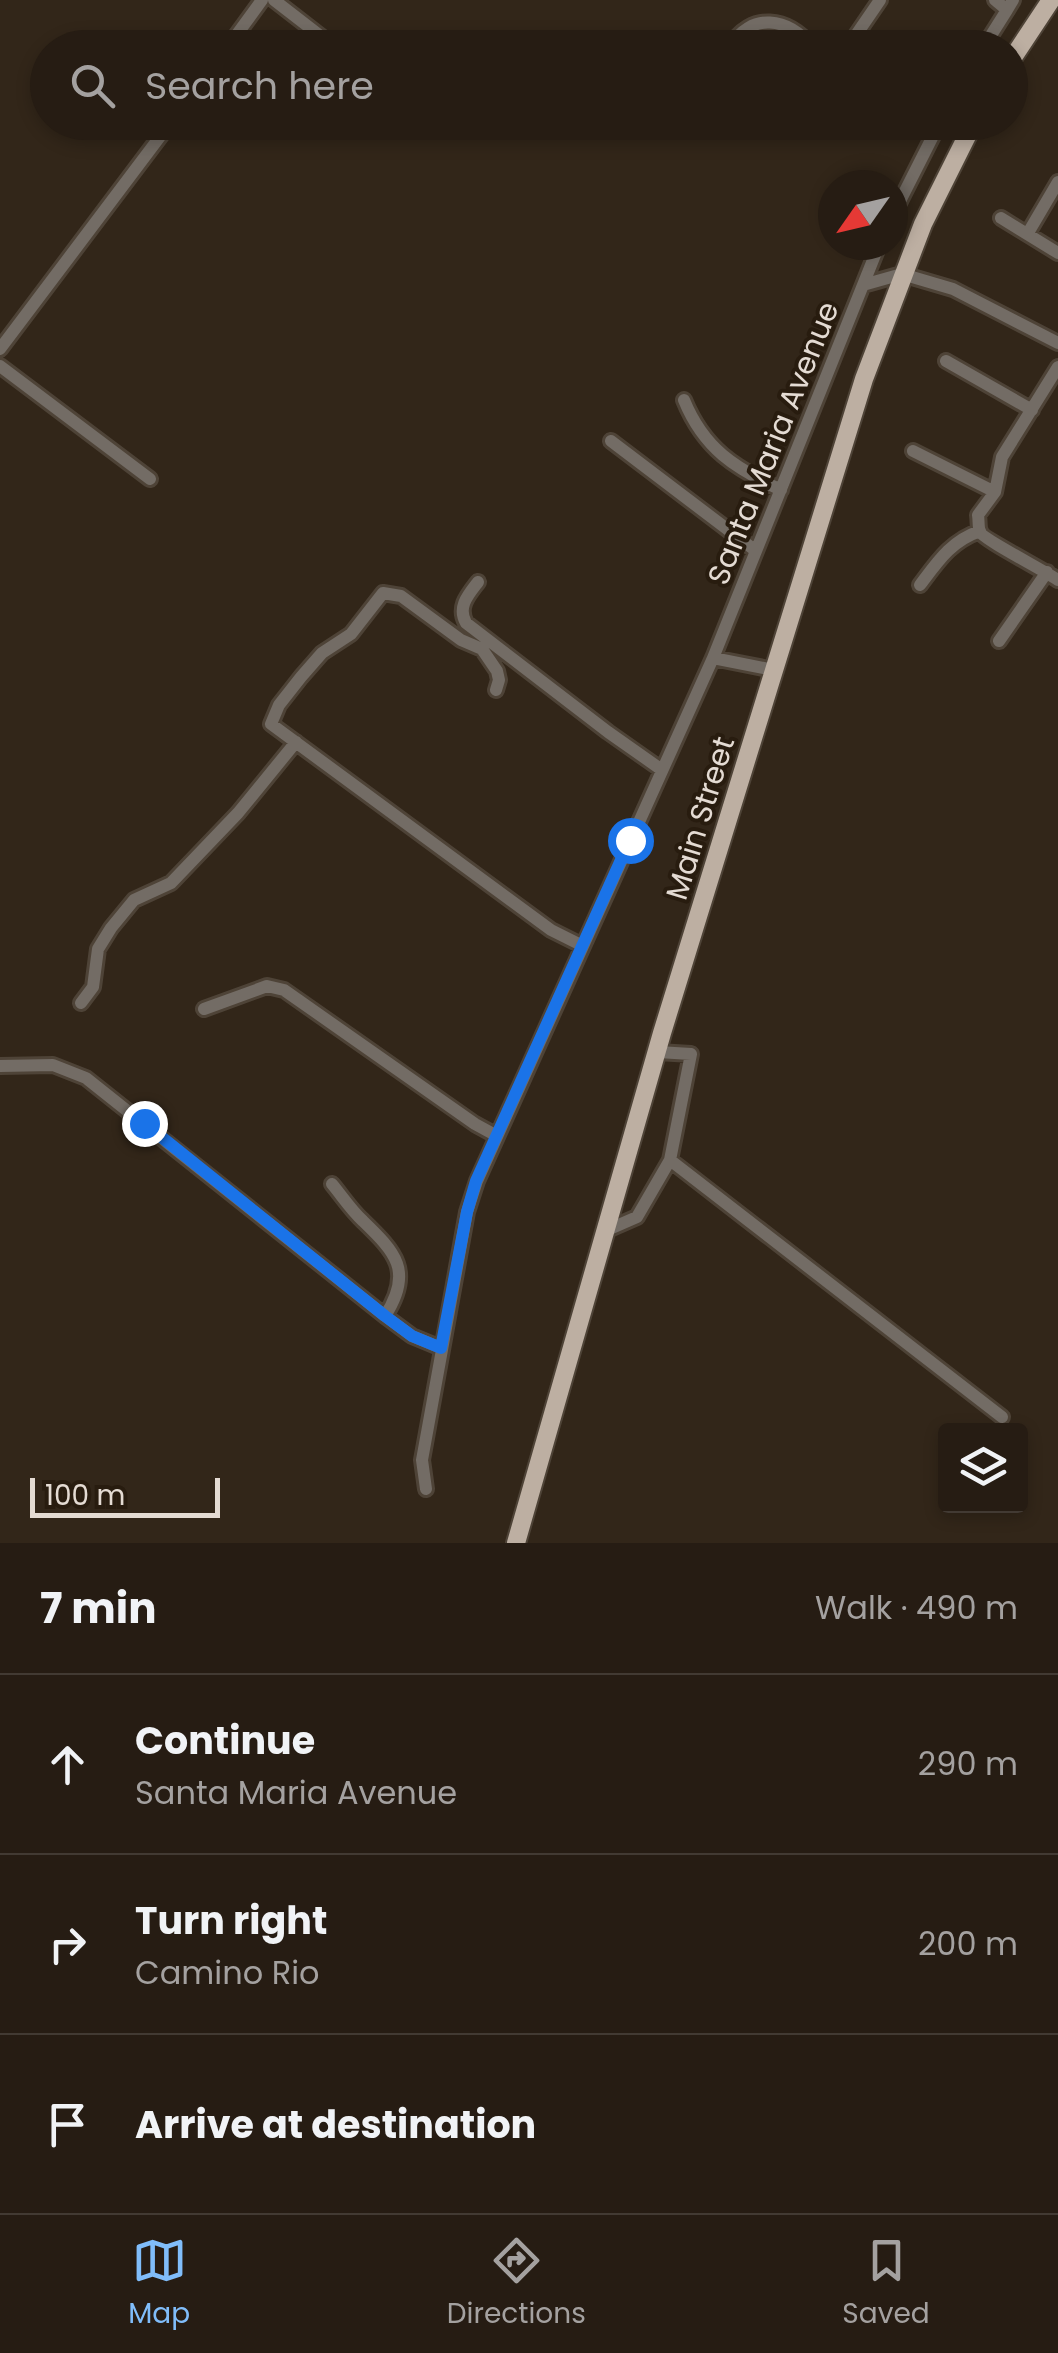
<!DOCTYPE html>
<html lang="en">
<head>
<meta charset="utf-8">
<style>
	:root { --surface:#261c13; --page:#2e251c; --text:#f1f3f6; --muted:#a4a1a0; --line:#423a33; --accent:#80bdfa }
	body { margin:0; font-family:Poppins,sans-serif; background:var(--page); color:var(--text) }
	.controls { position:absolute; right:30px; bottom:30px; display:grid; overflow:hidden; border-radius:10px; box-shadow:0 5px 15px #0003 }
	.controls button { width:90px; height:90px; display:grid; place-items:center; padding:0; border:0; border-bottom:2px solid var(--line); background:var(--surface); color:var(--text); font:50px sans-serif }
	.compass { position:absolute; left:818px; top:170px; width:90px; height:90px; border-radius:50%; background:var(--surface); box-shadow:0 5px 15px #0003; rotate:236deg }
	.scale { position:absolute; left:30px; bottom:25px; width:190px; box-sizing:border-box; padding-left:10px; border:5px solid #e4dbd3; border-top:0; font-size:28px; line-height:35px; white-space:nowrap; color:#e4dbd3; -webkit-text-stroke:8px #281c0f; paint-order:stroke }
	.stop { position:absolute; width:30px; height:30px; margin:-22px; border:8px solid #1a73e8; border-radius:50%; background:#fff }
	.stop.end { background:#1a73e8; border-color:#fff; box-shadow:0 2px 10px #0008 }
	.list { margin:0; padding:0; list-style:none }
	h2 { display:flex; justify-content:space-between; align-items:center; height:130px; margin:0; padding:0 40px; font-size:42px }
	h2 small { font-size:32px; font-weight:400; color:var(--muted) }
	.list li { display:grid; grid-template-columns:65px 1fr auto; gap:30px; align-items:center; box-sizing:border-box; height:180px; padding:0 40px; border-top:2px solid var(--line) }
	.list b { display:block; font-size:38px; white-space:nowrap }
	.list p { margin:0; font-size:32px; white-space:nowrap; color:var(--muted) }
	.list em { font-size:32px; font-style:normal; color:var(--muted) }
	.icon { flex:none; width:55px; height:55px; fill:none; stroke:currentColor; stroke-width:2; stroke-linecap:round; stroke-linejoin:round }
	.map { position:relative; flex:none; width:1058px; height:1543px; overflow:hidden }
	.search { position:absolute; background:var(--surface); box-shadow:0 5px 15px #0003; left:30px; right:30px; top:30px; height:110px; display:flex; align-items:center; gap:25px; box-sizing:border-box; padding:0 35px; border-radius:55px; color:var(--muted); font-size:38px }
	.sheet { height:670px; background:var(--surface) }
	nav { display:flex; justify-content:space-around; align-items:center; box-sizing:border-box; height:140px; border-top:2px solid var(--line); background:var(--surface); font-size:28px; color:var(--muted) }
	nav a { display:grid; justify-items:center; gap:5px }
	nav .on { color:var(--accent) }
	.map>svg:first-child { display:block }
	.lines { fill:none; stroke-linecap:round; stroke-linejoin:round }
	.minor-casing { stroke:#4e4337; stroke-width:18 }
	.major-casing { stroke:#4e4337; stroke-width:22 }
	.minor { stroke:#736c65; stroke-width:12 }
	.major { stroke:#bdafa2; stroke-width:18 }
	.route { stroke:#1a73e8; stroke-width:12 }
	.labels { text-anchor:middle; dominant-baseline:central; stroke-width:8; stroke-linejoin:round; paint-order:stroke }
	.street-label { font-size:30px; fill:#e4dbd3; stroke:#281c0f }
</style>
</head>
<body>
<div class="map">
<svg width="1058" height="1543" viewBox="0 0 1058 1543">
	<rect width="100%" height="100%" fill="#322619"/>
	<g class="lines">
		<defs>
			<path id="minor" d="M274 0 336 48
				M995 0 1007 10 1013 0
				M854 38 880 0
				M227 48 262 0
				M729 48C751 11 788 17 813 48
				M983 48 1007 10
				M918 122 935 132
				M893 215 940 122
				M1001 218 1058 253
				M1028 233 1058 182
				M863 285 879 245
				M0 349 171 122
				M946 361 1032 410
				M0 366 150 479
				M1058 367 1002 457 995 492 978 515C979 521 978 527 980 532 983 539 1045 571 1058 580
				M684 400C704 449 735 468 781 490
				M611 441 756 551
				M913 451 995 492
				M478 582C468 595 457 607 466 623L608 732 662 770
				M920 585C938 561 951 541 980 531
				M999 641 1047 572
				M713 658 774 670
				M496 690 499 680 497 671 482 649 461 640 401 596 383 593 351 634 322 653 301 677 279 705 271 724 551 930 583 946
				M81 1003 93 987 98 949 111 928 134 900 171 883 238 813 296 742
				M204 1009 267 986 284 990 475 1124 497 1136
				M0 1066 53 1065 86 1078 385 1316 412 1336 441 1348
				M670 1160 1002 1417
				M332 1184C342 1196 351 1210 363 1221 395 1252 414 1271 385 1316
				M605 1231 637 1217 670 1160 691 1054 658 1052
				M426 1489 422 1460 467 1212 477 1181 713 658 863 285 902 274 953 289 1058 343"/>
			<path id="major" d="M1010 62 1051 0
				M516 1543 662 1033 864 379 923 224 974 122"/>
		</defs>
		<use href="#minor" class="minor-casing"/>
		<use href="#major" class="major-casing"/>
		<use href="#minor" class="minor"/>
		<use href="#major" class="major"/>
	</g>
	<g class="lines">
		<path class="route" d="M144 1123 385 1316 412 1336 441 1348 467 1212 476 1181 630 840"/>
	</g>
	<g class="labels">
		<g class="street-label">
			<text transform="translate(773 443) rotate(-68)">Santa Maria Avenue</text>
			<text transform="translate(700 818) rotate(-73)">Main Street</text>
		</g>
	</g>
</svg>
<div class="controls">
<button><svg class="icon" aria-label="layers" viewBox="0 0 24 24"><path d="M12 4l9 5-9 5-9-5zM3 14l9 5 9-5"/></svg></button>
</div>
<svg class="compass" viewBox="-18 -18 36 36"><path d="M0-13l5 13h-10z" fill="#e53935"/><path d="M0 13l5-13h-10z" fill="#a4a1a0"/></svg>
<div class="scale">100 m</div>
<div class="stop" style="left:630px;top:840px"></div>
<div class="stop end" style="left:144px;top:1123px"></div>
<div class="search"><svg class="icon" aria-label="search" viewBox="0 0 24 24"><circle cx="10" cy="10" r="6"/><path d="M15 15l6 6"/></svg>Search here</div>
</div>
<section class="sheet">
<h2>7 min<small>Walk · 490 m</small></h2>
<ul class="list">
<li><svg class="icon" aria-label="ahead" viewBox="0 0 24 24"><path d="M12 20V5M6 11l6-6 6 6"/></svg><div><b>Continue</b><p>Santa Maria Avenue</p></div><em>290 m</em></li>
<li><svg class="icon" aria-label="right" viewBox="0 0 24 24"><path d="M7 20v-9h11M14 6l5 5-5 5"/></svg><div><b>Turn right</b><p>Camino Rio</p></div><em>200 m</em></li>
<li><svg class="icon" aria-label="arrive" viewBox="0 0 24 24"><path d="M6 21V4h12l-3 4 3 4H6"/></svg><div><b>Arrive at destination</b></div></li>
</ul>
</section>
<nav>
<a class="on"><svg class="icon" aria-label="map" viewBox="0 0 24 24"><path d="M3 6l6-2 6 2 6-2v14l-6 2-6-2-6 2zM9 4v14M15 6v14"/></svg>Map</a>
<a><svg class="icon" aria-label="directions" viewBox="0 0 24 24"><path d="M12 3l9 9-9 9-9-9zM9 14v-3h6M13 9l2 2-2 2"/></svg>Directions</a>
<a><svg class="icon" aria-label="saved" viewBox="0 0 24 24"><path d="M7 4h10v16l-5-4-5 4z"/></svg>Saved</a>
</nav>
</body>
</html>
